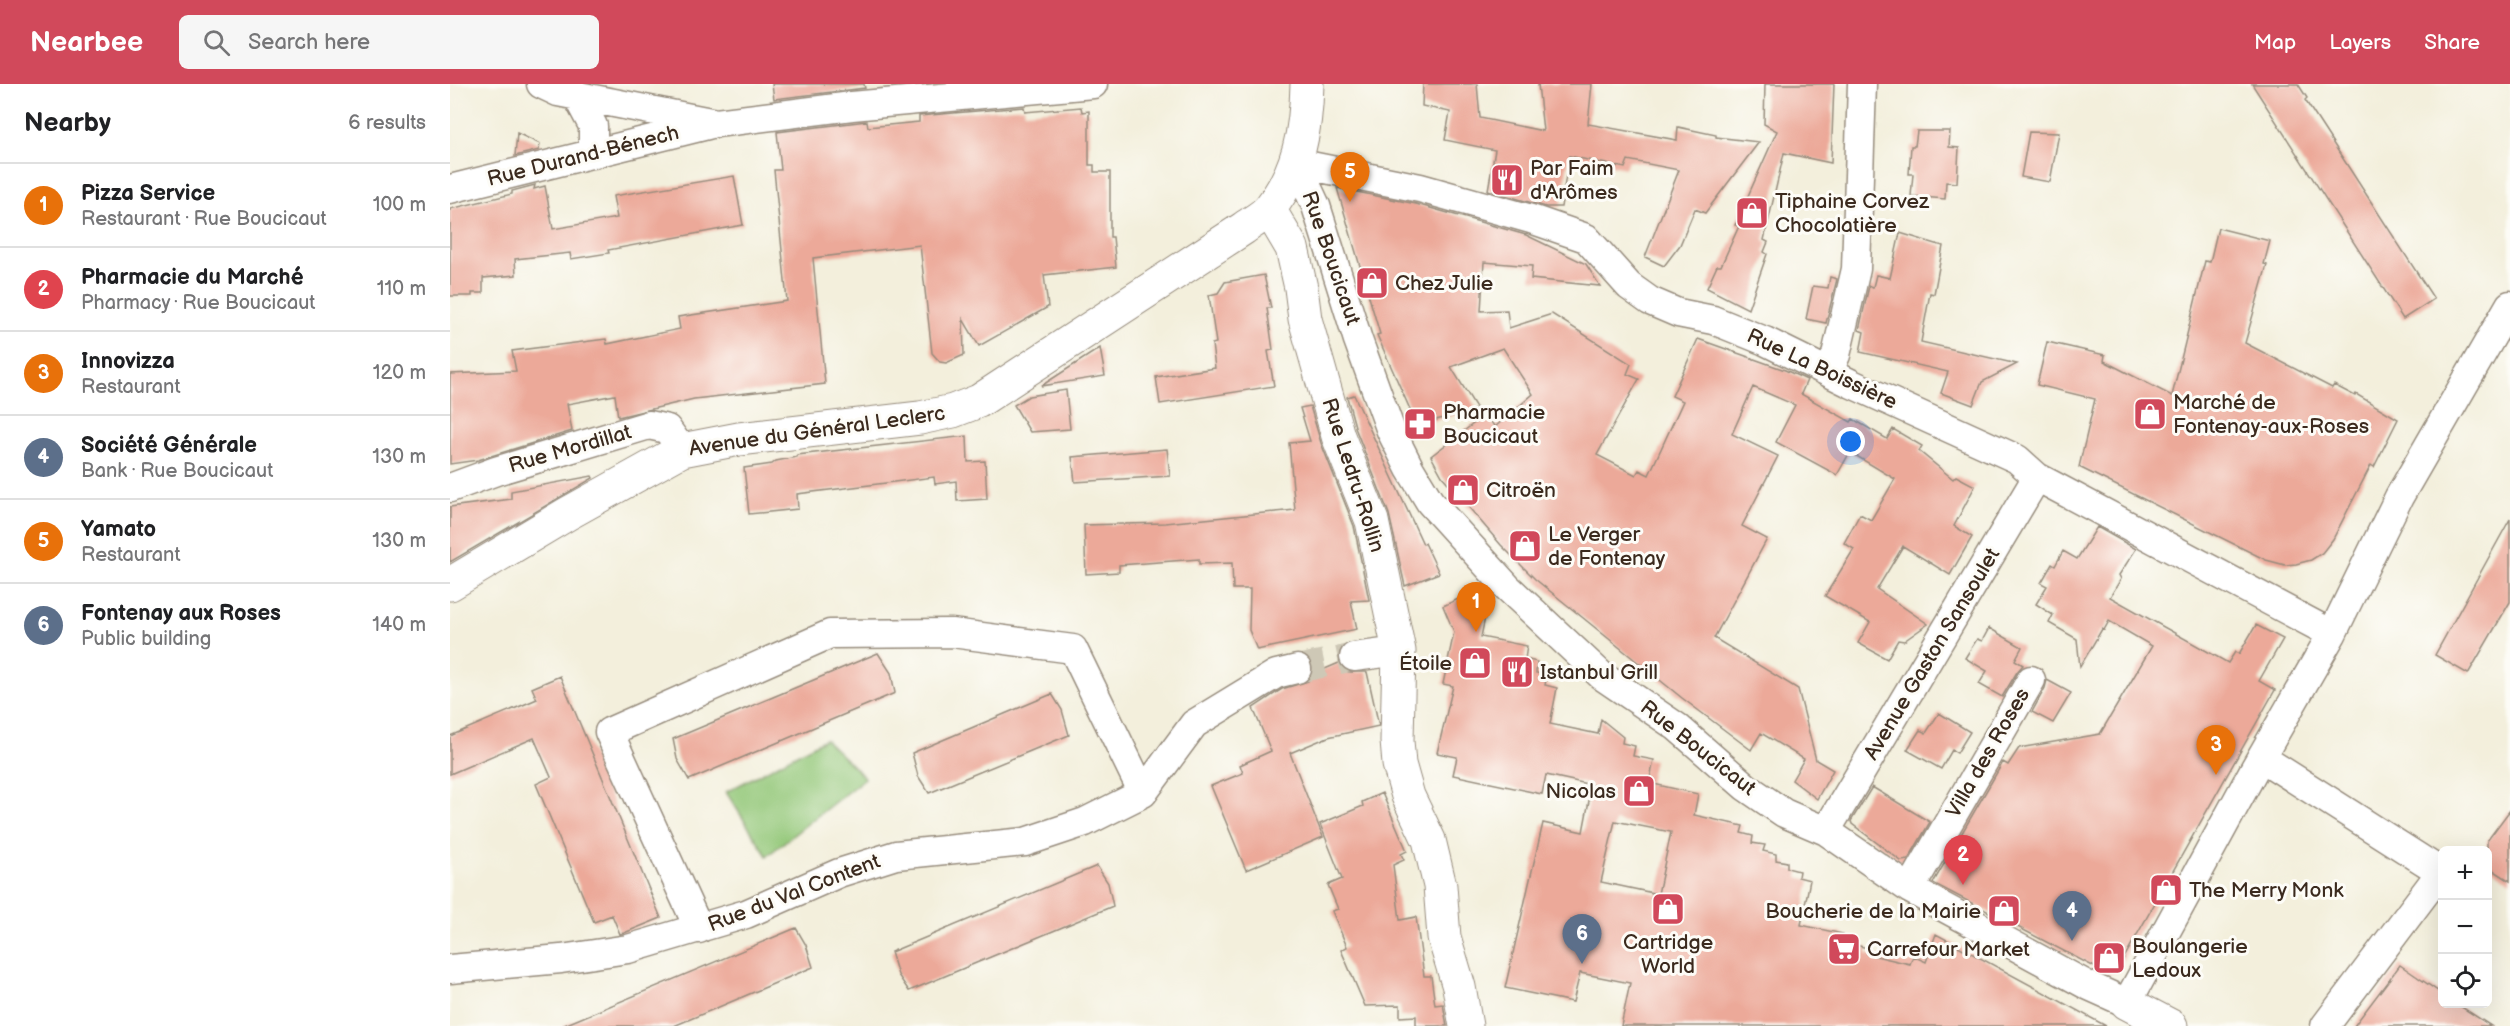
<!DOCTYPE html>
<html lang="en">
<head>
<meta charset="utf-8">
<style>
	:root { --surface:#fff; --page:#f6f6f6; --text:#202124; --muted:#757577; --line:#e0e0e0; --accent:#d1495b }
	body { margin:0; font-family:"Balsamiq Sans",sans-serif; background:var(--page); color:var(--text) }
	.controls { position:absolute; right:18px; bottom:18px; display:grid; overflow:hidden; border-radius:9px; box-shadow:0 6px 24px #0002 }
	.controls button { width:54px; height:54px; display:grid; place-items:center; padding:0; border:0; border-bottom:2px solid var(--line); background:var(--surface); color:var(--text); font:30px sans-serif }
	.you { position:absolute; left:1401px; top:358px; width:21px; height:21px; margin:-15px; border:4px solid #fff; border-radius:50%; background:#1a73e8; box-shadow:0 0 0 9px #1a73e833 }
	.badge { display:grid; place-items:center; width:39px; height:39px; border-radius:50%; background:var(--accent); color:#fff; font-size:20px; font-weight:700 }
	.pin { position:absolute; translate:-50% -50px; filter:drop-shadow(0 2px 3px #0008) }
	.pin::after { content:''; position:absolute; top:32px; width:21px; height:18px; background:inherit; clip-path:polygon(0 0,100% 0,50% 100%) }
	.list { margin:0; padding:0; list-style:none }
	h2 { display:flex; justify-content:space-between; align-items:center; height:78px; margin:0; padding:0 24px; font-size:26px }
	h2 small { font-size:20px; font-weight:400; color:var(--muted) }
	.list li { display:grid; grid-template-columns:39px 1fr auto; gap:18px; align-items:center; box-sizing:border-box; height:84px; padding:0 24px; border-top:2px solid var(--line) }
	.list b { display:block; font-size:22px; white-space:nowrap }
	.list p { margin:0; font-size:20px; white-space:nowrap; color:var(--muted) }
	.list em { font-size:20px; font-style:normal; color:var(--muted) }
	.icon { flex:none; width:33px; height:33px; fill:none; stroke:currentColor; stroke-width:2; stroke-linecap:round; stroke-linejoin:round }
	.map { position:relative; flex:none; width:2060px; height:942px; overflow:hidden }
	header { display:flex; align-items:center; gap:36px; box-sizing:border-box; height:84px; padding:0 30px; background:var(--accent); color:#fff }
	header strong { font-size:28px }
	nav { display:flex; gap:33px; margin-inline-start:auto; font-size:21px }
	.search { width:420px; height:54px; background:var(--page); display:flex; align-items:center; gap:15px; box-sizing:border-box; padding:0 21px; border-radius:9px; color:var(--muted); font-size:22px }
	main { display:flex }
	aside { flex:1; background:var(--surface) }
	.map>svg:first-child { display:block }
	.green { fill:#93c778; stroke:#67784b; stroke-width:1.5 }
	.building { fill:#eca999; fill-rule:evenodd }
	.lines { fill:none; stroke-linecap:round; stroke-linejoin:round }
	.street-tunnel { stroke:#cec8b6; stroke-width:28; stroke-dasharray:28 14; stroke-linecap:butt }
	.street-casing { stroke:#978c7d; stroke-width:31 }
	.secondary-casing { stroke:#978c7d; stroke-width:35 }
	.street { stroke:#fff; stroke-width:28 }
	.secondary { stroke:#fff; stroke-width:33 }
	.labels { text-anchor:middle; dominant-baseline:central; stroke-width:6; stroke-linejoin:round; paint-order:stroke }
	.street-label { font-size:21px; fill:#3b2a1e; stroke:#fdfcf7 }
	.poi-label { font-size:21px; fill:#3b2a1e; stroke:#fdfcf7; text-anchor:start }
</style>
</head>
<body>
<header>
<strong>Nearbee</strong>
<div class="search"><svg class="icon" aria-label="search" viewBox="0 0 24 24"><circle cx="10" cy="10" r="6"/><path d="M15 15l6 6"/></svg>Search here</div>
<nav><a>Map</a><a>Layers</a><a>Share</a></nav>
</header>
<main>
<aside>
<h2>Nearby<small>6 results</small></h2>
<ul class="list">
<li><span class="badge" style="background:#e8710a">1</span><div><b>Pizza Service</b><p>Restaurant · Rue Boucicaut</p></div><em>100 m</em></li>
<li><span class="badge" style="background:#e0444e">2</span><div><b>Pharmacie du Marché</b><p>Pharmacy · Rue Boucicaut</p></div><em>110 m</em></li>
<li><span class="badge" style="background:#e8710a">3</span><div><b>Innovizza</b><p>Restaurant</p></div><em>120 m</em></li>
<li><span class="badge" style="background:#5c6f8a">4</span><div><b>Société Générale</b><p>Bank · Rue Boucicaut</p></div><em>130 m</em></li>
<li><span class="badge" style="background:#e8710a">5</span><div><b>Yamato</b><p>Restaurant</p></div><em>130 m</em></li>
<li><span class="badge" style="background:#5c6f8a">6</span><div><b>Fontenay aux Roses</b><p>Public building</p></div><em>140 m</em></li>
</ul>
</aside>
<div class="map">
<svg width="2060" height="942" viewBox="0 0 2060 942">
	<rect width="100%" height="100%" fill="#fdfcf7"/>
	<filter id="ink" filterUnits="userSpaceOnUse"><feTurbulence type="fractalNoise" baseFrequency=".0167" numOctaves="2"/><feDisplacementMap in="SourceGraphic" scale="12" xChannelSelector="R" yChannelSelector="G"/><feConvolveMatrix kernelMatrix="1 2 1 2 8 2 1 2 1" color-interpolation-filters="sRGB"/></filter>
	<filter id="wash" filterUnits="userSpaceOnUse"><feTurbulence type="fractalNoise" baseFrequency=".008" numOctaves="4" result="noise"/><feDisplacementMap in="SourceGraphic" scale="24" xChannelSelector="R" yChannelSelector="G"/><feGaussianBlur stdDeviation="1.35" result="paint"/><feColorMatrix in="noise" values="0 0 0 0 0 0 0 0 0 0 0 0 0 0 0 0 0 1.4 0 .05"/><feComposite in="paint" operator="in"/></filter>
	<g filter="url(#wash)">
		<rect width="100%" height="100%" fill="#f3efdc"/>
		<path class="green" d="M375 655 415 694 317 772 276 708Z"/>
		<g id="blocks">
			<path class="building" d="M322 0H414L415 4 324 15Z
				M973 0H1027L1030 34 1093 47 1088 0H1142L1138 40 1227 56 1228 43 1266 51V53L1309 58 1255 129 1245 125 1230 161 1214 182 1195 173 1229 86 1178 76 1175 84 1119 72 1111 123H1096L1038 106 1045 66 995 56 1000 28 972 22Z
				M1315 0H1384L1381 79 1334 69 1314 156 1318 158 1314 168 1317 170 1298 225 1257 204 1267 182H1271L1289 142 1285 141 1327 47 1314 40Z
				M1802 0H1848L1857 14 1855 16 1984 215 1953 235Z
				M574 23 575 28 631 23 632 28 639 27V81H644V88H660V153H663L666 183 594 191 598 223 529 262 513 235 514 271 496 279 490 278 482 269 470 161 363 174 375 300 244 315 168 333 165 311 117 320 122 347 28 376 0 380V290L66 287 62 267 156 255 157 260 230 245 228 233 337 217 324 86H331L327 48 417 37 418 43 469 38V32Z
				M1467 47H1500L1499 63 1509 64 1507 99 1496 98 1495 115 1461 112 1463 90H1459L1461 62H1465Z
				M1579 48 1609 49 1600 98 1571 93Z
				M67 49 90 60 89 66 65 72Z
				M284 92 293 141 158 166 159 169 121 175 120 169 65 175 66 191 33 194V209H22V212H0V125L62 110V107L85 101 84 105 95 102 103 145 167 134 163 112Z
				M887 104 966 120 1076 151 1136 180 1150 202 1081 195 1082 182 1034 178 1031 227 1057 226 1059 244 1102 230 1181 280 1177 290 1189 295 1147 371 1186 391 1189 386 1199 391 1233 317 1222 312 1248 255 1335 286 1357 296 1351 310 1401 338 1403 335 1437 355 1443 345 1472 362 1469 367 1503 395 1506 392 1525 402 1504 442 1522 453 1500 491 1453 462 1427 505 1478 540 1454 557 1448 556 1437 575 1408 559 1420 538 1375 512 1404 465 1394 459 1410 430 1421 436 1445 395 1400 368 1387 391 1326 358 1345 321 1303 303 1282 350 1328 372 1292 442 1317 455 1264 554 1348 605 1366 676 1383 686 1367 715 1342 696 1354 675 1311 649 1301 666 1232 614 1085 495 1051 461 992 392 981 372 1035 331 1045 343 1083 310 1053 264 1001 283 1027 325 967 341 927 251 930 250Z
				M1768 144 1820 157 1814 180 1817 181 1795 259 1882 304 1884 301 1905 312 1906 310 1948 335 1924 383 1921 381 1883 455 1872 469 1861 476 1846 480 1835 481 1816 476 1629 383 1645 315 1587 301 1597 258 1655 271 1654 277 1722 312 1755 177 1760 178Z
				M1450 149 1493 162 1484 210 1480 209 1471 258 1567 280 1532 298 1523 321 1491 309 1498 288 1410 268 1414 248 1409 246 1419 202 1423 203 1426 191 1440 194Z
				M814 191 821 224H817L823 266 818 267 824 302 710 320 706 293 765 284 762 260 766 259 759 211 768 209 775 198Z
				M1380 193 1387 195 1376 239 1356 235 1363 202 1378 204Z
				M650 264 655 292 591 302Z
				M616 306 620 345 580 348 564 321 579 312Z
				M904 311 973 460 975 459 989 489 955 502 939 430 906 346 897 313Z
				M860 322 871 359 904 442 919 516 901 517 907 545 807 566 799 546 800 505H783L782 479 749 480V475L669 481V488L636 490 634 441 715 439 845 426 839 359 860 357 850 324Z
				M517 352 518 378 535 377 537 415 507 417 506 397 485 400 484 393 347 410 348 425 299 430 294 384 322 380 326 377 347 373V371Z
				M717 365 720 392 625 398 622 373Z
				M142 392 143 394 0 478V423L61 415V407Z
				M2060 435V518L2018 590 1985 571Z
				M1647 443 1686 465 1669 491 1671 495 1660 513 1778 579 1785 568 1789 570 1806 541 1833 555 1809 597 1825 606 1666 888 1658 890 1483 799 1553 678 1558 681 1569 664 1650 650 1702 562 1659 537 1654 546 1652 545 1630 583 1627 555 1599 539 1603 531 1586 520 1597 502 1591 499 1602 480 1605 482 1613 467 1627 475Z
				M1017 511 1024 513 1036 529 1031 553 1077 562 1075 575 1087 578 1086 589 1097 591 1095 601 1107 604 1100 640 1148 650 1151 635 1173 653 1172 659 1185 662 1183 672 1204 676 1199 699 1248 710 1244 731 1293 742 1291 749 1303 752 1302 759 1315 761 1313 767 1326 770V776L1337 778V784L1349 787 1348 793 1360 796 1351 841 1393 850V854L1406 857 1405 861 1418 864 1417 870 1460 880 1463 872 1476 878 1486 850 1656 942H1171L1180 899 1130 889 1123 918 1055 904 1093 739 1133 748 1142 701 1096 691 1092 710 1003 691 1007 673 987 669 1003 602 993 600 1004 548 993 522ZM1165 737 1221 748 1208 810 1151 798Z
				M1539 544 1572 563 1565 576 1573 581 1567 588 1552 613 1529 600 1537 587 1515 574 1527 555 1532 557Z
				M428 569 441 589 445 609 239 696 227 675 223 655Z
				M889 579 898 588H917L929 642 878 653 840 669 873 753 796 786 761 702 793 689 790 681 821 667 803 624 832 605 858 597 863 590Z
				M110 592 211 834 174 849 170 850 162 831 144 838 86 700 101 693 84 654 0 690V652L87 615 82 604Z
				M1597 596 1621 609 1603 639 1582 628 1595 604Z
				M602 610 612 626 619 651 479 709 468 692 462 669Z
				M1489 629 1520 648 1507 669 1502 666 1491 685 1457 666 1470 646 1476 649Z
				M1422 703 1480 738 1458 776 1451 777 1402 740 1401 737Z
				M932 709 957 767 951 770 954 776 943 781 950 836 966 833 974 892H981L985 921 993 920 997 942H966V932L950 933V921L915 922 891 866 897 863 882 827 888 825 878 801 892 795 870 740 913 722 912 718Z
				M2060 726V797L2037 782V757Z
				M647 782 658 799 663 822 459 907 448 891 441 868Z
				M346 844 356 861 363 883 224 942H112Z
				M1950 881 1992 910V920H2007L2041 942H1904Z"/>
		</g>
	</g>
	<g filter="url(#ink)">
		<use href="#blocks" fill-opacity="0" stroke="#978c7d" stroke-width="1.5"/>
		<g class="lines">
			<path class="street-tunnel" d="M847 585 904 573"/>
			<defs>
				<path id="street" d="M91 0 108 8 266 39 402 22 643 0
					M127 12 143 42V70
					M846 79 866 122 908 256 941 347 960 385 980 418 1057 503 1152 592 1227 643 1296 703 1334 729 1376 747 1460 805 1637 901 1677 919 1805 684 1882 550 1949 413 2060 221
					M846 79 970 104 1081 135 1136 154 1179 202 1200 217 1228 229 1263 236 1315 257 1402 300 1567 375 1587 393 1882 550
					M0 105 258 41
					M1379 287 1386 271 1406 185 1412 0
					M0 404 46 387 199 341 217 345 232 366
					M904 573 949 567
					M1812 674 1991 788 1875 942
					M1376 747 1587 393
					M1460 805 1581 596
					M249 845 159 648 380 550 502 549 623 565 693 709
					M0 885 111 875 178 865 296 830 389 789 446 771 575 758 635 738 693 709 744 640 826 590 847 585"/>
				<path id="secondary" d="M819 125 842 164 851 204 855 235 888 352 922 437 949 567 947 657 949 680 958 712 979 756 990 802 994 853 1009 903 1016 942
					M0 500 117 430 232 366 289 355 470 334 503 327 529 317 794 144C802 138 814 132 820 124 849 87 856 46 857 0
					M1677 919 1721 942"/>
			</defs>
			<use href="#street" class="street-casing"/>
			<use href="#secondary" class="secondary-casing"/>
			<use href="#street" class="street"/>
			<use href="#secondary" class="secondary"/>
		</g>
	</g>
	<defs>
		<symbol id="restaurant-square" viewBox="-11 -11 22 22"><rect x="-9" y="-9" width="18" height="18" rx="4" fill="#d1495b" stroke="#fdfcf7"/><path d="M-5-6h1v4h1v-4h1v4h1v-4h1v5L-1.5 .5V6h-2V.5L-5-1ZM5-6V6H3V1.5H1.5Q1.5-4 5-6Z" fill="#fff"/></symbol>
		<symbol id="shop-square" viewBox="-11 -11 22 22"><rect x="-9" y="-9" width="18" height="18" rx="4" fill="#d1495b" stroke="#fdfcf7"/><path d="M-5-2.5h2.3a2.7 3.5 0 0 1 5.4 0H5L5.5 6h-11ZM-1.5-2.5h3a1.5 2.3 0 0 0-3 0Z" fill="#fff"/></symbol>
		<symbol id="pharmacy-square" viewBox="-11 -11 22 22"><rect x="-9" y="-9" width="18" height="18" rx="4" fill="#d1495b" stroke="#fdfcf7"/><path d="M-2-6h4v4h4v4h-4v4h-4v-4h-4v-4h4Z" fill="#fff"/></symbol>
		<symbol id="supermarket-square" viewBox="-11 -11 22 22"><rect x="-9" y="-9" width="18" height="18" rx="4" fill="#d1495b" stroke="#fdfcf7"/><path d="M-6-5.5h2.5l.6 2H6L4.5 2H-2.5L-4.4-4H-6ZM-1.5 3.2a1.3 1.3 0 1 0 .1 0ZM3 3.2a1.3 1.3 0 1 0 .1 0Z" fill="#fff"/></symbol>
	</defs>
	<g fill-rule="evenodd">
		<use href="#restaurant-square" x="1038" y="77" width="38" height="38"/>
		<use href="#shop-square" x="1283" y="110" width="38" height="38"/>
		<use href="#shop-square" x="903" y="180" width="38" height="38"/>
		<use href="#shop-square" x="1681" y="311" width="38" height="38"/>
		<use href="#pharmacy-square" x="951" y="321" width="38" height="38"/>
		<use href="#shop-square" x="994" y="387" width="38" height="38"/>
		<use href="#shop-square" x="1056" y="443" width="38" height="38"/>
		<use href="#shop-square" x="1006" y="560" width="38" height="38"/>
		<use href="#restaurant-square" x="1048" y="569" width="38" height="38"/>
		<use href="#shop-square" x="1170" y="688" width="38" height="38"/>
		<use href="#shop-square" x="1697" y="787" width="38" height="38"/>
		<use href="#shop-square" x="1199" y="806" width="38" height="38"/>
		<use href="#shop-square" x="1535" y="808" width="38" height="38"/>
		<use href="#supermarket-square" x="1375" y="846" width="38" height="38"/>
		<use href="#shop-square" x="1640" y="855" width="38" height="38"/>
	</g>
	<g class="labels">
		<g class="street-label">
			<text transform="translate(133 72) rotate(-14)">Rue Durand-Bénech</text>
			<text transform="translate(881 174) rotate(71)">Rue Boucicaut</text>
			<text transform="translate(1372 285) rotate(25)">Rue La Boissière</text>
			<text transform="translate(367 347) rotate(-8)">Avenue du Général Leclerc</text>
			<text transform="translate(120 365) rotate(-16)">Rue Mordillat</text>
			<text transform="translate(903 391) rotate(72)">Rue Ledru-Rollin</text>
			<text transform="translate(1482 570) rotate(-59)">Avenue Gaston Sansoulet</text>
			<text transform="translate(1248 664) rotate(38)">Rue Boucicaut</text>
			<text transform="translate(1538 669) rotate(-60)">Villa des Roses</text>
			<text transform="translate(344 809) rotate(-21)">Rue du Val Content</text>
		</g>
		<g class="poi-label">
			<text x="1080" y="84">Par Faim<tspan x="1080" dy="24">d'Arômes</tspan></text>
			<text x="1325" y="117">Tiphaine Corvez<tspan x="1325" dy="24">Chocolatière</tspan></text>
			<text x="945" y="199">Chez Julie</text>
			<text x="1723" y="318">Marché de<tspan x="1723" dy="24">Fontenay-aux-Roses</tspan></text>
			<text x="993" y="328">Pharmacie<tspan x="993" dy="24">Boucicaut</tspan></text>
			<text x="1036" y="406">Citroën</text>
			<text x="1098" y="450">Le Verger<tspan x="1098" dy="24">de Fontenay</tspan></text>
			<text x="1002" y="579" text-anchor="end">Étoile</text>
			<text x="1090" y="588">Istanbul Grill</text>
			<text x="1166" y="707" text-anchor="end">Nicolas</text>
			<text x="1739" y="806">The Merry Monk</text>
			<text x="1531" y="827" text-anchor="end">Boucherie de la Mairie</text>
			<text x="1218" y="858" text-anchor="middle">Cartridge<tspan x="1218" dy="24">World</tspan></text>
			<text x="1682" y="862">Boulangerie<tspan x="1682" dy="24">Ledoux</tspan></text>
			<text x="1417" y="865">Carrefour Market</text>
		</g>
	</g>
</svg>
<div class="controls">
<button>+</button>
<button>−</button>
<button><svg class="icon" aria-label="locate" viewBox="0 0 24 24"><circle cx="12" cy="12" r="6"/><path d="M12 2v4M12 18v4M2 12h4M18 12h4"/></svg></button>
</div>
<div class="you"></div>
<div class="pin badge" style="left:1026px;top:548px;background:#e8710a">1</div>
<div class="pin badge" style="left:1513px;top:801px;background:#e0444e">2</div>
<div class="pin badge" style="left:1766px;top:691px;background:#e8710a">3</div>
<div class="pin badge" style="left:1622px;top:857px;background:#5c6f8a">4</div>
<div class="pin badge" style="left:900px;top:118px;background:#e8710a">5</div>
<div class="pin badge" style="left:1132px;top:880px;background:#5c6f8a">6</div>
</div>
</main>
</body>
</html>
